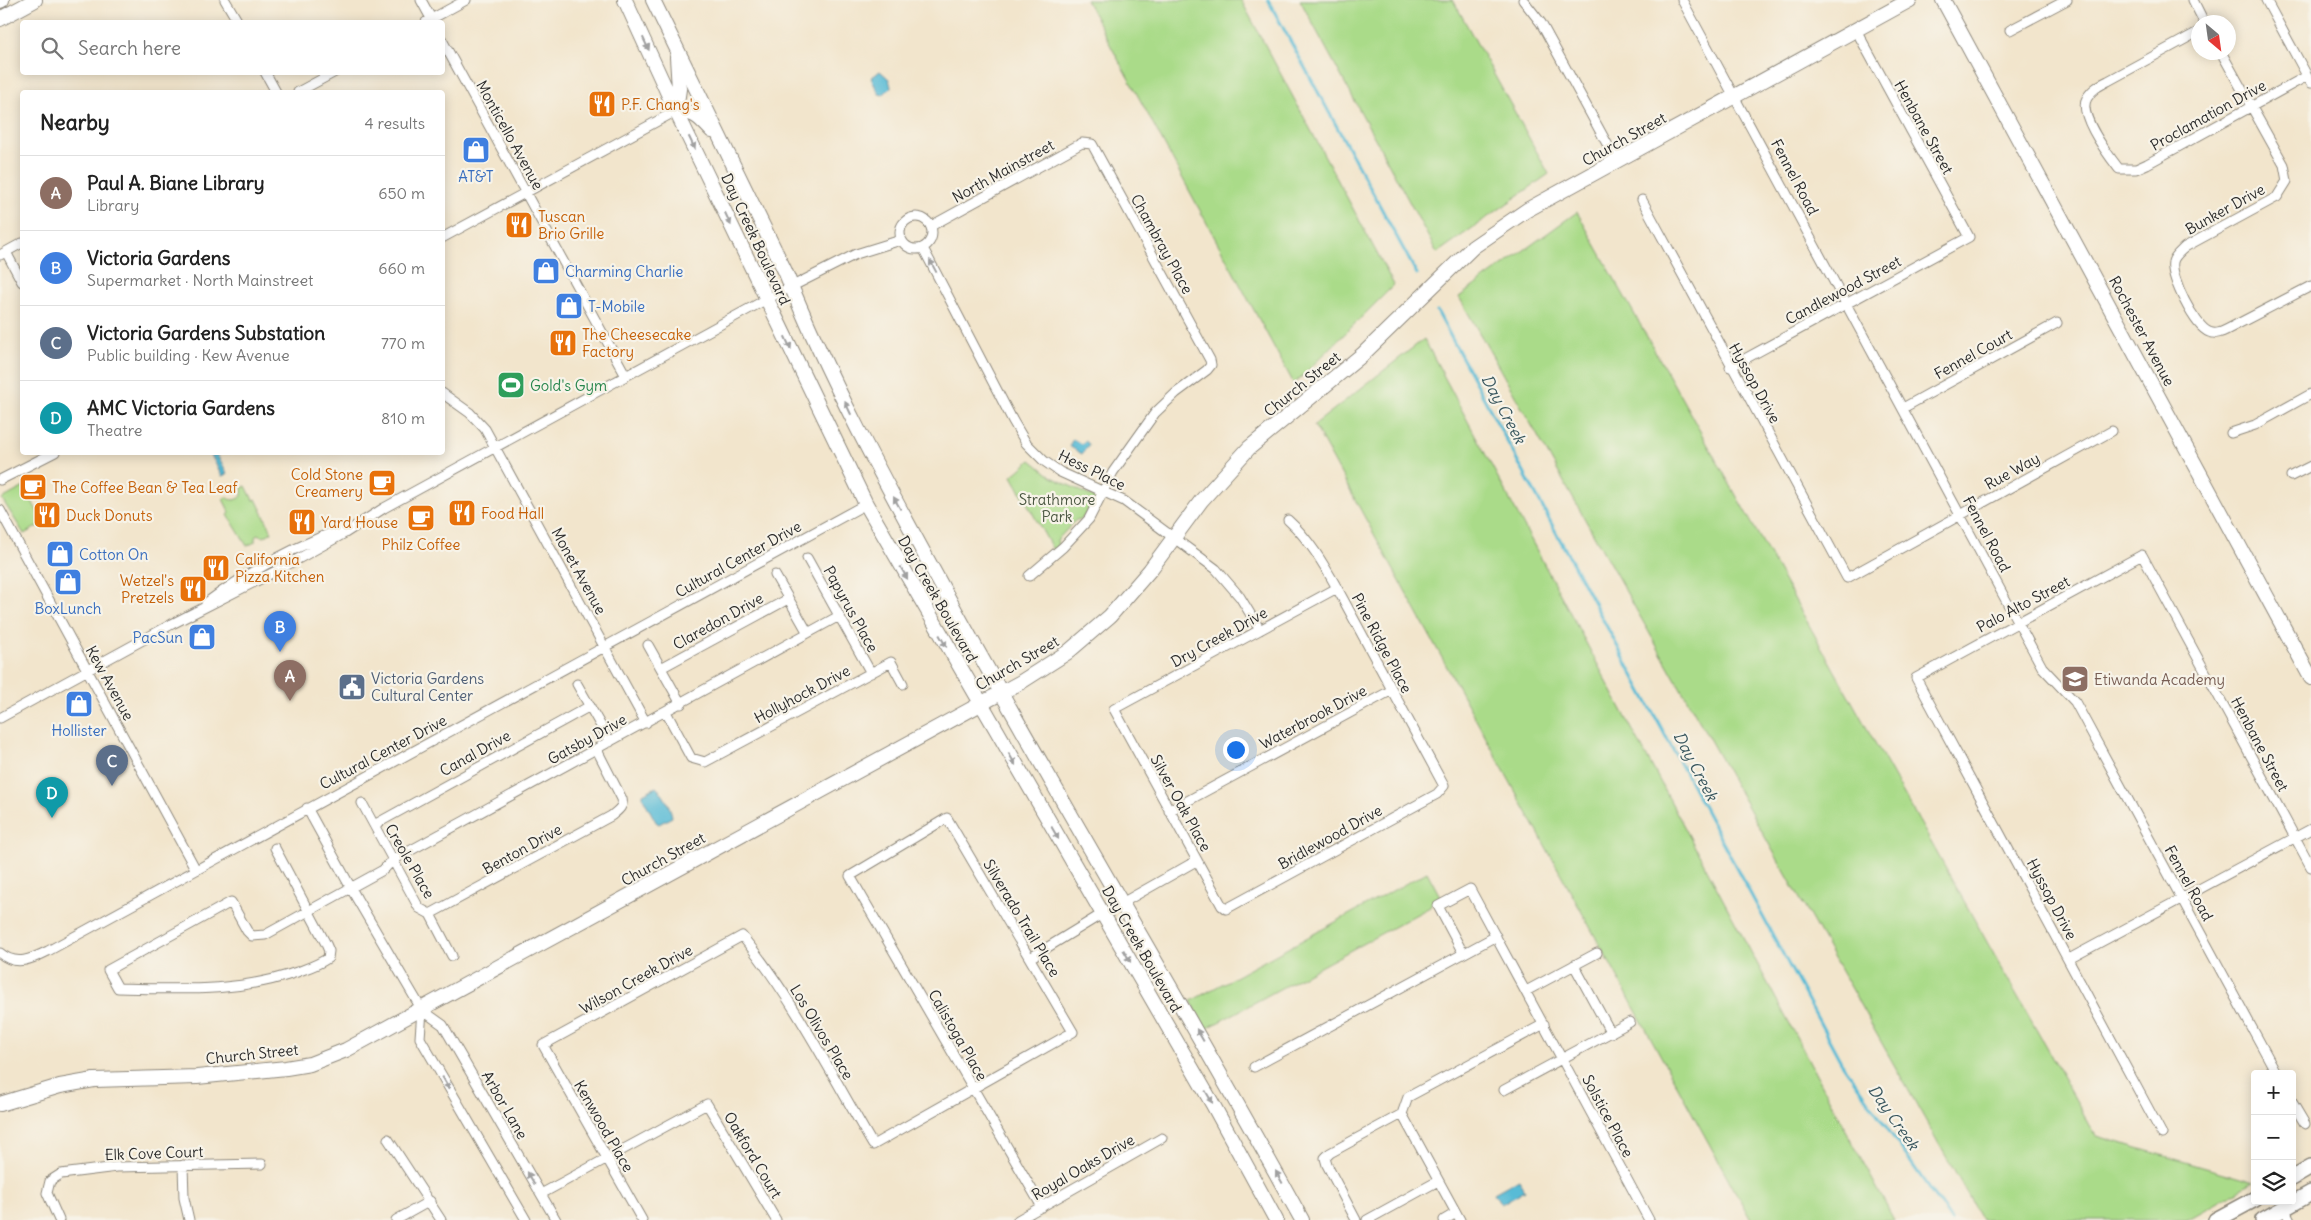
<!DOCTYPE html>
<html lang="en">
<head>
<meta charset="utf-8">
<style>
	:root { --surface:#fff; --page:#f2f2f2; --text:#222; --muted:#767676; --line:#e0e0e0; --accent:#111827 }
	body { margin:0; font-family:Delius,sans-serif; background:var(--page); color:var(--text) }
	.controls { position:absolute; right:15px; bottom:15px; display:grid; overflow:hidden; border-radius:5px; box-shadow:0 2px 12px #0003 }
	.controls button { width:45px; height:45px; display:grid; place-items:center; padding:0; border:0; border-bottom:1px solid var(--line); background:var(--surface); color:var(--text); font:25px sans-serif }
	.compass { position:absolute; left:2191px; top:15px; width:45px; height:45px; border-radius:50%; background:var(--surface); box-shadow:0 2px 12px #0003; rotate:151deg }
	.you { position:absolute; left:1235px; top:749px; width:18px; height:18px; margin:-12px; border:4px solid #fff; border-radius:50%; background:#1a73e8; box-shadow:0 0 0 8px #1a73e833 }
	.badge { display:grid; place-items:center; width:32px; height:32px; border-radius:50%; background:var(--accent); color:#fff; font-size:16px; font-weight:700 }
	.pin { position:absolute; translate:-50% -41px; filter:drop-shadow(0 1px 2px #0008) }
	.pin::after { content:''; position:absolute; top:26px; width:18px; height:15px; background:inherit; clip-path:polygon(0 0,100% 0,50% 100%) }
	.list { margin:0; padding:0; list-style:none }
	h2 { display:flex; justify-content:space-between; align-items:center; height:65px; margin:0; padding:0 20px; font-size:21px }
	h2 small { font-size:16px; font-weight:400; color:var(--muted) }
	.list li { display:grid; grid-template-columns:32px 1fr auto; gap:15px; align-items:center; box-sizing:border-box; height:75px; padding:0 20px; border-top:1px solid var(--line) }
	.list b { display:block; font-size:19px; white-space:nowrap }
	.list p { margin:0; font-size:16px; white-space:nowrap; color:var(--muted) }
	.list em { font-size:16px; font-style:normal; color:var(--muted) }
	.icon { flex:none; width:28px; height:28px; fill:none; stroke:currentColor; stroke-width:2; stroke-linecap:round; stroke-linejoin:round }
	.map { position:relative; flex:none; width:2311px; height:1220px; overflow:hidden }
	.search { position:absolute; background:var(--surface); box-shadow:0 2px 12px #0003; left:20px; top:20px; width:425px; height:55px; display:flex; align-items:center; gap:12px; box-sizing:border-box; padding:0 18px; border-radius:5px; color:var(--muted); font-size:19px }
	.panel { position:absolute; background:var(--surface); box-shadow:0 2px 12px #0003; left:20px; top:90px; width:425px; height:365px; border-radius:5px }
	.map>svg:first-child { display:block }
	.green { fill:#aadb89; stroke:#6a835a }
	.water { fill:#58bbd6; stroke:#427380 }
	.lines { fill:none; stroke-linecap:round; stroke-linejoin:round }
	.stream { stroke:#58bbd6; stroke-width:3 }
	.minor-casing { stroke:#8e887c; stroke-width:11 }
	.secondary-casing { stroke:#8e887c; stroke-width:16 }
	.primary-casing { stroke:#8e887c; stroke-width:18 }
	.minor { stroke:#fff; stroke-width:9 }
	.secondary { stroke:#fff; stroke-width:14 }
	.primary { stroke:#fff; stroke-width:15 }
	.oneway { fill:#a0a0a0 }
	.labels { text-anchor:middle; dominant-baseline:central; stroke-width:4.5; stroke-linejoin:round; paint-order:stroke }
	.food-label { font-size:15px; fill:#c56008; stroke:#f7f3e8; text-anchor:start }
	.street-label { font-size:15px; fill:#2b2b2b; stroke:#f7f3e8 }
	.shop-label { font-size:15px; fill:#366cbe; stroke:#f7f3e8 }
	.leisure-label { font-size:15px; fill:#27864d; stroke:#f7f3e8; text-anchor:start }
	.park-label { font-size:15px; fill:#4b5742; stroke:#f7f3e8 }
	.service-label { font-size:15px; fill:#4e5e75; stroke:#f7f3e8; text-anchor:start }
	.education-label { font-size:15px; fill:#785e54; stroke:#f7f3e8; text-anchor:start }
	.water-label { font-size:16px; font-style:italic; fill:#38565e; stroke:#f7f3e8 }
</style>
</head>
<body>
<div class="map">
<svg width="2311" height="1220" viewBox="0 0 2311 1220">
	<rect width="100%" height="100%" fill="#f7f3e8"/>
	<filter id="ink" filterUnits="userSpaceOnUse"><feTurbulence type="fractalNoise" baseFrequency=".02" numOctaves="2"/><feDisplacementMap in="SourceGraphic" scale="10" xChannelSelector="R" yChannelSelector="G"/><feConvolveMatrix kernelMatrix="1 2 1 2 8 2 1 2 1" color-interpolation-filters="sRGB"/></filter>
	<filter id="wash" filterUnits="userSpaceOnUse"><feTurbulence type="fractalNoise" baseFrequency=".0096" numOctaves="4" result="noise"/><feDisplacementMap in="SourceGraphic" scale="20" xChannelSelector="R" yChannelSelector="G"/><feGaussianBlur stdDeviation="1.12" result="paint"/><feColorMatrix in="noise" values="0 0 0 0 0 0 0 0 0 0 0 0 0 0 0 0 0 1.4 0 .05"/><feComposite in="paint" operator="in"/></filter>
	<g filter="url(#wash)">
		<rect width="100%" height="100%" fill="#f2e5cc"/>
		<path class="green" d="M1086 0H1241L1394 285 1294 384Z
			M1300 0H1453L1549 174 1437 253Z
			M1577 212 2096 1136 2254 1182 2187 1220H1982L1459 297Z
			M1424 339 1894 1220H1751L1314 425Z
			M1031 460 1052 477 1095 498 1082 519 1076 520 1057 540 1058 545 1053 550 1012 476Z
			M246 486 253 500 256 499 272 532 264 537 257 534 255 538V542L247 546 228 515 230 513 223 499 227 497C231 501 237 501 242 496V488Z
			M24 487 44 523 24 534 2 499Z
			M1427 872 1441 898 1431 903 1430 907 1206 1029 1191 1001Z"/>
		<path class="water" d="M880 71 889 79 891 87 883 95 879 94 871 78Z
			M1073 439 1081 444 1085 441 1089 444 1082 454 1069 446Z
			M210 453H216L227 474 222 476Z
			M656 787C663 793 671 807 672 817L659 824 656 822 643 798V794Z
			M1519 1179 1525 1190 1501 1204 1494 1193Z"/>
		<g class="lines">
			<path class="stream" d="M1268 0 1417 274
				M1437 311 1841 1062 1951 1220"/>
		</g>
	</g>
	<g filter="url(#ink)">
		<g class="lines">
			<defs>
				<path id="minor" d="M225 0 238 22
					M421 0 433 22
					M1523 0 1541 23 1617 162
					M1682 0 2042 667 2075 702 2277 1074
					M2193 0 2204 22
					M2266 0 2311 83
					M426 22 466 0
					M2010 30 2067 0
					M2198 32 2108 81C2100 85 2092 89 2087 98 2077 114 2109 156 2119 169H2136L2147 164 2307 76
					M442 40 626 376
					M2221 52 2284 165 2287 181 2277 197 2185 247C2180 252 2174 256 2173 262 2170 277 2195 327 2209 332 2216 335 2222 332 2228 329L2311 286
					M265 72 276 92
					M298 92 335 72
					M1642 200 1847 578 2112 431
					M900 233a16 16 0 1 1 32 0a16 16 0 1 1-32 0Z
					M931 226 1082 143 1092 144 1210 360 1211 365 1207 370 1176 393 1155 413 1113 472 1089 519 1063 547 1029 576
					M442 238 676 111
					M923 248 1013 421 1026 443 1044 461 1060 472 1124 501 1216 569 1240 597 1260 630
					M6 252 22 282
					M0 255 22 243
					M1730 367 1969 237 1856 30
					M442 393 470 413 485 429 646 723
					M1903 408 2057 323
					M2231 433 2255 425 2311 394
					M2291 476 2311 466
					M0 480 55 452
					M0 510 196 870
					M1288 520C1309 539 1323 563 1337 588L1444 786 1437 794 1226 909 1222 906 1114 709 1337 588
					M807 558 871 673
					M775 575 808 633
					M206 603C249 571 296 546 346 527
					M648 645 681 704
					M661 668 788 599
					M577 684 610 742
					M666 712 691 758 705 762 891 662 903 684
					M0 718 172 624 278 570 345 533 384 508 767 299 856 254 901 240
					M362 803 419 908 430 914 452 956
					M307 808 357 899 422 1010
					M1169 811 1392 690
					M374 825 590 706
					M275 848 326 944 329 951 328 958C318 965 308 968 297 972 238 993 179 989 118 988L108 970 231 902 247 931 252 936 265 935 383 870 393 860 839 616
					M1122 903 1196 861
					M430 914 611 816C617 811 624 807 622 799L597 750
					M0 953C16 967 32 959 48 951 320 802 594 655 866 504
					M1463 953 1438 906 1470 889 1649 1220
					M1030 958 1102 914
					M2069 959 2311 829
					M1574 965 1611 1033
					M1526 991 1597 953
					M1254 1067 1496 936
					M1504 1090 1630 1022
					M2292 1102 2305 1124
					M2162 1134 1916 678 2142 555 2311 867
					M388 1139 441 1220
					M183 1165 184 1198 189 1220
					M541 1194 707 1104 776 1220
					M2284 1208 2290 1220
					M59 1220 47 1193 50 1181 61 1174 117 1167 262 1164
					M396 1220 430 1201
					M526 1220 420 1038 422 1010 443 1025 556 1220
					M642 1220 543 1045 742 936C792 996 833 1077 873 1145L1073 1032 947 818 850 876 1042 1207
					M1018 1220 1162 1138
					M1356 1220 1327 1165 1325 1158 1330 1153 1402 1114
					M1367 1220 1438 1181
					M1444 1220 1456 1213
					M1460 1220 1402 1114 1408 1097 1544 1024"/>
				<path id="secondary" d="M625 0 676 111 866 504 1212 1103 1276 1220
					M653 0 785 271C831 385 891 493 950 601 1064 809 1188 1012 1302 1220
					M1943 0 2311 678
					M0 1 2 0
					M0 19 35 0
					M676 110 679 89 677 57
					M676 111C694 111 700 118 712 131
					M0 1104 60 1086 94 1080 197 1077 286 1068 310 1064 346 1050 1021 682 1068 652 1110 616 1150 570 1201 501 1249 448 1362 355 1473 247 1527 210 1910 0"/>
				<path id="primary" d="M2292 1178 2311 1167
					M2216 1220 2255 1199
					M2263 1220 2311 1193"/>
			</defs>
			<use href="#minor" class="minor-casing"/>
			<use href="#secondary" class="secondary-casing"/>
			<use href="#primary" class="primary-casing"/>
			<use href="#minor" class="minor"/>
			<use href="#secondary" class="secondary"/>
			<use href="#primary" class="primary"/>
		</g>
		<defs><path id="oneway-solid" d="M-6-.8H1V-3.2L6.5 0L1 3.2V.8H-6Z" transform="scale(1.25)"/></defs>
		<g class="oneway">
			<use href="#oneway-solid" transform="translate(646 44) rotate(65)"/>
			<use href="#oneway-solid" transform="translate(692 143) rotate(64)"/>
			<use href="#oneway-solid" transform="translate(728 219) rotate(65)"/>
			<use href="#oneway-solid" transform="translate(933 266) rotate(-118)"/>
			<use href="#oneway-solid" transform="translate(788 343) rotate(65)"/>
			<use href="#oneway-solid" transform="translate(848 408) rotate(-115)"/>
			<use href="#oneway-solid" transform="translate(897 503) rotate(-119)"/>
			<use href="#oneway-solid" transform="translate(904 573) rotate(60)"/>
			<use href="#oneway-solid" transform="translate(943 641) rotate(60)"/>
			<use href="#oneway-solid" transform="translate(1012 759) rotate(60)"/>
			<use href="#oneway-solid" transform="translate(1055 833) rotate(60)"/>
			<use href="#oneway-solid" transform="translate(1127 956) rotate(60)"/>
			<use href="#oneway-solid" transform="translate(1200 1035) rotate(-120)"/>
			<use href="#oneway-solid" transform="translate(446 1083) rotate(60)"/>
			<use href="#oneway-solid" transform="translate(1209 1097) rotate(60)"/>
			<use href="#oneway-solid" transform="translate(1279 1177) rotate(-119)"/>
			<use href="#oneway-solid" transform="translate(531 1178) rotate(-120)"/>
		</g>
	</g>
	<defs>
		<symbol id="restaurant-square" viewBox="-11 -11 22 22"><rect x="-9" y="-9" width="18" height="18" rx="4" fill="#e8710a" stroke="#f7f3e8"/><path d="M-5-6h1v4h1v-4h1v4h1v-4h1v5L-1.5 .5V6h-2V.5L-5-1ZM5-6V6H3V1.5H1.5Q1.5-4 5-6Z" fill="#fff"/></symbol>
		<symbol id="shop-square" viewBox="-11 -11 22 22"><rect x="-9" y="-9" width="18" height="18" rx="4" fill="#3f7fe0" stroke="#f7f3e8"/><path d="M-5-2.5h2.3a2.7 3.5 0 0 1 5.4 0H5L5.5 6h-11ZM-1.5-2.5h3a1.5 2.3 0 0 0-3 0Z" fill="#fff"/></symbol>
		<symbol id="stadium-square" viewBox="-11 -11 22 22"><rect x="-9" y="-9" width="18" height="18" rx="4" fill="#2e9e5b" stroke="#f7f3e8"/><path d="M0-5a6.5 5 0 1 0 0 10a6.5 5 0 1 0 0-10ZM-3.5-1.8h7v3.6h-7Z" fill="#fff"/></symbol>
		<symbol id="cafe-square" viewBox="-11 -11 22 22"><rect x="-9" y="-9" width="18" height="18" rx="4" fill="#e8710a" stroke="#f7f3e8"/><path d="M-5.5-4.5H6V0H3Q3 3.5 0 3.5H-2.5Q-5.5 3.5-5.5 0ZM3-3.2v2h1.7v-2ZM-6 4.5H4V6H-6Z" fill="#fff"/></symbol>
		<symbol id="school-square" viewBox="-11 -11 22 22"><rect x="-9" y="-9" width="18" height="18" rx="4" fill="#8d6e63" stroke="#f7f3e8"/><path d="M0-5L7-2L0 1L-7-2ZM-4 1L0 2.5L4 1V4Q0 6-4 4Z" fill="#fff"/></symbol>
		<symbol id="civic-square" viewBox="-11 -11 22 22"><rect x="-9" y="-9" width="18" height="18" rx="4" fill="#5c6f8a" stroke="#f7f3e8"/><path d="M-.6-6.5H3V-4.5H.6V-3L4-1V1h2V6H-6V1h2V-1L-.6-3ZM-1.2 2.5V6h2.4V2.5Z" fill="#fff"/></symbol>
	</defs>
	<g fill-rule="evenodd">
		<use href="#restaurant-square" x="586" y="88" width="32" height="32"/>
		<use href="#shop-square" x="460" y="134" width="32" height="32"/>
		<use href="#restaurant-square" x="503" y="209" width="32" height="32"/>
		<use href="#shop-square" x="530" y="255" width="32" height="32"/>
		<use href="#shop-square" x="553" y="290" width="32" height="32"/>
		<use href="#restaurant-square" x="547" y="327" width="32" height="32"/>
		<use href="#stadium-square" x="495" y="369" width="32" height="32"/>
		<use href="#cafe-square" x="366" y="467" width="32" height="32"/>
		<use href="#cafe-square" x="17" y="471" width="32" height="32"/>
		<use href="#restaurant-square" x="446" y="497" width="32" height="32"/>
		<use href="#restaurant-square" x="31" y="499" width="32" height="32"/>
		<use href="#cafe-square" x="405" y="502" width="32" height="32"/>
		<use href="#restaurant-square" x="286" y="506" width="32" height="32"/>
		<use href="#shop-square" x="44" y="538" width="32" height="32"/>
		<use href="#restaurant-square" x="200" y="552" width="32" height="32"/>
		<use href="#shop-square" x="52" y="566" width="32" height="32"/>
		<use href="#restaurant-square" x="177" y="573" width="32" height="32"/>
		<use href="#shop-square" x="186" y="621" width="32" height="32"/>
		<use href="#school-square" x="2059" y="663" width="32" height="32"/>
		<use href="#civic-square" x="336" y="671" width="32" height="32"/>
		<use href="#shop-square" x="63" y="688" width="32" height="32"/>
	</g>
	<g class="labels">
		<g class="food-label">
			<text x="621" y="104">P.F. Chang's</text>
			<text x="538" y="216">Tuscan<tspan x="538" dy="17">Brio Grille</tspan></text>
			<text x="582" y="334">The Cheesecake<tspan x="582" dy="17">Factory</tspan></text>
			<text x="363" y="474" text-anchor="end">Cold Stone<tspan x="363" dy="17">Creamery</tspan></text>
			<text x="52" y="487">The Coffee Bean &amp; Tea Leaf</text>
			<text x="481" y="513">Food Hall</text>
			<text x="66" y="515">Duck Donuts</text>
			<text x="321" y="522">Yard House</text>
			<text x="421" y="544" text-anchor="middle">Philz Coffee</text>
			<text x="235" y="559">California<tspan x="235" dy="17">Pizza Kitchen</tspan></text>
			<text x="174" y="580" text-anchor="end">Wetzel's<tspan x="174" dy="17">Pretzels</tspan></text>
		</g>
		<g class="street-label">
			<text transform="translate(2208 115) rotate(-29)">Proclamation Drive</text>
			<text transform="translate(1924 127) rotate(61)">Henbane Street</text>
			<text transform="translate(510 135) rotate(61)">Monticello Avenue</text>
			<text transform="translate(1624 139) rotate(-29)">Church Street</text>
			<text transform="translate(1003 171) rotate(-29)">North Mainstreet</text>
			<text transform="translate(1795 177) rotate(62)">Fennel Road</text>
			<text transform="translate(2225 209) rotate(-29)">Bunker Drive</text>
			<text transform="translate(756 239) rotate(65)">Day Creek Boulevard</text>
			<text transform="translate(1162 244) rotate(61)">Chambray Place</text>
			<text transform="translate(1843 290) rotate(-28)">Candlewood Street</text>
			<text transform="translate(2142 331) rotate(62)">Rochester Avenue</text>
			<text transform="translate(1973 354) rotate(-29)">Fennel Court</text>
			<text transform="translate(1755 383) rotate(61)">Hyssop Drive</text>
			<text transform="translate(1302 384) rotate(-39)">Church Street</text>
			<text transform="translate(1092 470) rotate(26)">Hess Place</text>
			<text transform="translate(2012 471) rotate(-29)">Rue Way</text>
			<text transform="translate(1987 534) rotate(62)">Fennel Road</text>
			<text transform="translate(738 559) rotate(-29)">Cultural Center Drive</text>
			<text transform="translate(579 571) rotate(61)">Monet Avenue</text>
			<text transform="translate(938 599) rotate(60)">Day Creek Boulevard</text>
			<text transform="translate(2023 604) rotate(-28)">Palo Alto Street</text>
			<text transform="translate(851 609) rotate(61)">Papyrus Place</text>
			<text transform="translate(718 621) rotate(-29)">Claredon Drive</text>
			<text transform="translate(1219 637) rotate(-29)">Dry Creek Drive</text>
			<text transform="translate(1382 643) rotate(62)">Pine Ridge Place</text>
			<text transform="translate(1017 663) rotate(-30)">Church Street</text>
			<text transform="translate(110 683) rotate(61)">Kew Avenue</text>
			<text transform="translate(802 694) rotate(-28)">Hollyhock Drive</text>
			<text transform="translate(1313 717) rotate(-28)">Waterbrook Drive</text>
			<text transform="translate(587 739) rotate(-29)">Gatsby Drive</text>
			<text transform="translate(2260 744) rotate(62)">Henbane Street</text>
			<text transform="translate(383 752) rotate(-28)">Cultural Center Drive</text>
			<text transform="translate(475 753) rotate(-29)">Canal Drive</text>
			<text transform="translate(1181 803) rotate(61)">Silver Oak Place</text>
			<text transform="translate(1330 837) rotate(-29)">Bridlewood Drive</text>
			<text transform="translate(522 849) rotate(-29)">Benton Drive</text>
			<text transform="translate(663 859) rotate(-29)">Church Street</text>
			<text transform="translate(410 861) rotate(60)">Creole Place</text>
			<text transform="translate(2189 883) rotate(61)">Fennel Road</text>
			<text transform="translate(2052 899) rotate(62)">Hyssop Drive</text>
			<text transform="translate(1022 918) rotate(59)">Silverado Trail Place</text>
			<text transform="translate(1142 949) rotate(60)">Day Creek Boulevard</text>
			<text transform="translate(636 979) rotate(-29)">Wilson Creek Drive</text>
			<text transform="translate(822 1032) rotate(59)">Los Olivos Place</text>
			<text transform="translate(958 1035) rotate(60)">Calistoga Place</text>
			<text transform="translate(252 1054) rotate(-6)">Church Street</text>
			<text transform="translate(505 1105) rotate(60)">Arbor Lane</text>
			<text transform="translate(1608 1116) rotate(62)">Solstice Place</text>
			<text transform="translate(604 1126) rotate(60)">Kenwood Place</text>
			<text transform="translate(154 1153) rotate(-2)">Elk Cove Court</text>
			<text transform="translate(753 1155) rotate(59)">Oakford Court</text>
			<text transform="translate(1083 1167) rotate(-30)">Royal Oaks Drive</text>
		</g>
		<g class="shop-label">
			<text x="476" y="176">AT&amp;T</text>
			<text x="565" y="271" text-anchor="start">Charming Charlie</text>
			<text x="588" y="306" text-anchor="start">T-Mobile</text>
			<text x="79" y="554" text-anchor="start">Cotton On</text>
			<text x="68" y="608">BoxLunch</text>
			<text x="183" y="637" text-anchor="end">PacSun</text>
			<text x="79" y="730">Hollister</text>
		</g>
		<g class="leisure-label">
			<text x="530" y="385">Gold's Gym</text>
		</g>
		<g class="park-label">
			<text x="1057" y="499">Strathmore<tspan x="1057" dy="17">Park</tspan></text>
		</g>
		<g class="service-label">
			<text x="371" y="678">Victoria Gardens<tspan x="371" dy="17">Cultural Center</tspan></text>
		</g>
		<g class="education-label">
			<text x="2094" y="679">Etiwanda Academy</text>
		</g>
		<g class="water-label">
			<text transform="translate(1504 409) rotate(62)">Day Creek</text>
			<text transform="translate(1696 766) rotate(62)">Day Creek</text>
			<text transform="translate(1894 1117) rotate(55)">Day Creek</text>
		</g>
	</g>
</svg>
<div class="controls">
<button>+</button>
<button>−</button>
<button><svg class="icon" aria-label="layers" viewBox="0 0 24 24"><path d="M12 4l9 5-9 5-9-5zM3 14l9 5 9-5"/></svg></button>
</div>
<svg class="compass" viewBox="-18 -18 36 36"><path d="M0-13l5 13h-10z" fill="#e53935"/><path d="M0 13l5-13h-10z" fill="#767676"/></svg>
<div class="you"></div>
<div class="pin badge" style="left:290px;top:701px;background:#8d6e63">A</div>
<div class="pin badge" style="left:280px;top:652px;background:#3f7fe0">B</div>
<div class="pin badge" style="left:112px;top:786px;background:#5c6f8a">C</div>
<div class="pin badge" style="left:52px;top:818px;background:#0f9aa8">D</div>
<div class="search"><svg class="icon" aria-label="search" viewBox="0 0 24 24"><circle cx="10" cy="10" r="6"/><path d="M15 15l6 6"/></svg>Search here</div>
<section class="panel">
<h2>Nearby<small>4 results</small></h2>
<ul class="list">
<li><span class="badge" style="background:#8d6e63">A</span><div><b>Paul A. Biane Library</b><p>Library</p></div><em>650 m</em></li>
<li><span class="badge" style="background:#3f7fe0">B</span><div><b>Victoria Gardens</b><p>Supermarket · North Mainstreet</p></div><em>660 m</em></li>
<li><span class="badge" style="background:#5c6f8a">C</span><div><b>Victoria Gardens Substation</b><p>Public building · Kew Avenue</p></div><em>770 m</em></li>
<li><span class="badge" style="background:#0f9aa8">D</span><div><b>AMC Victoria Gardens</b><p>Theatre</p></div><em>810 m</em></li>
</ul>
</section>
</div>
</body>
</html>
